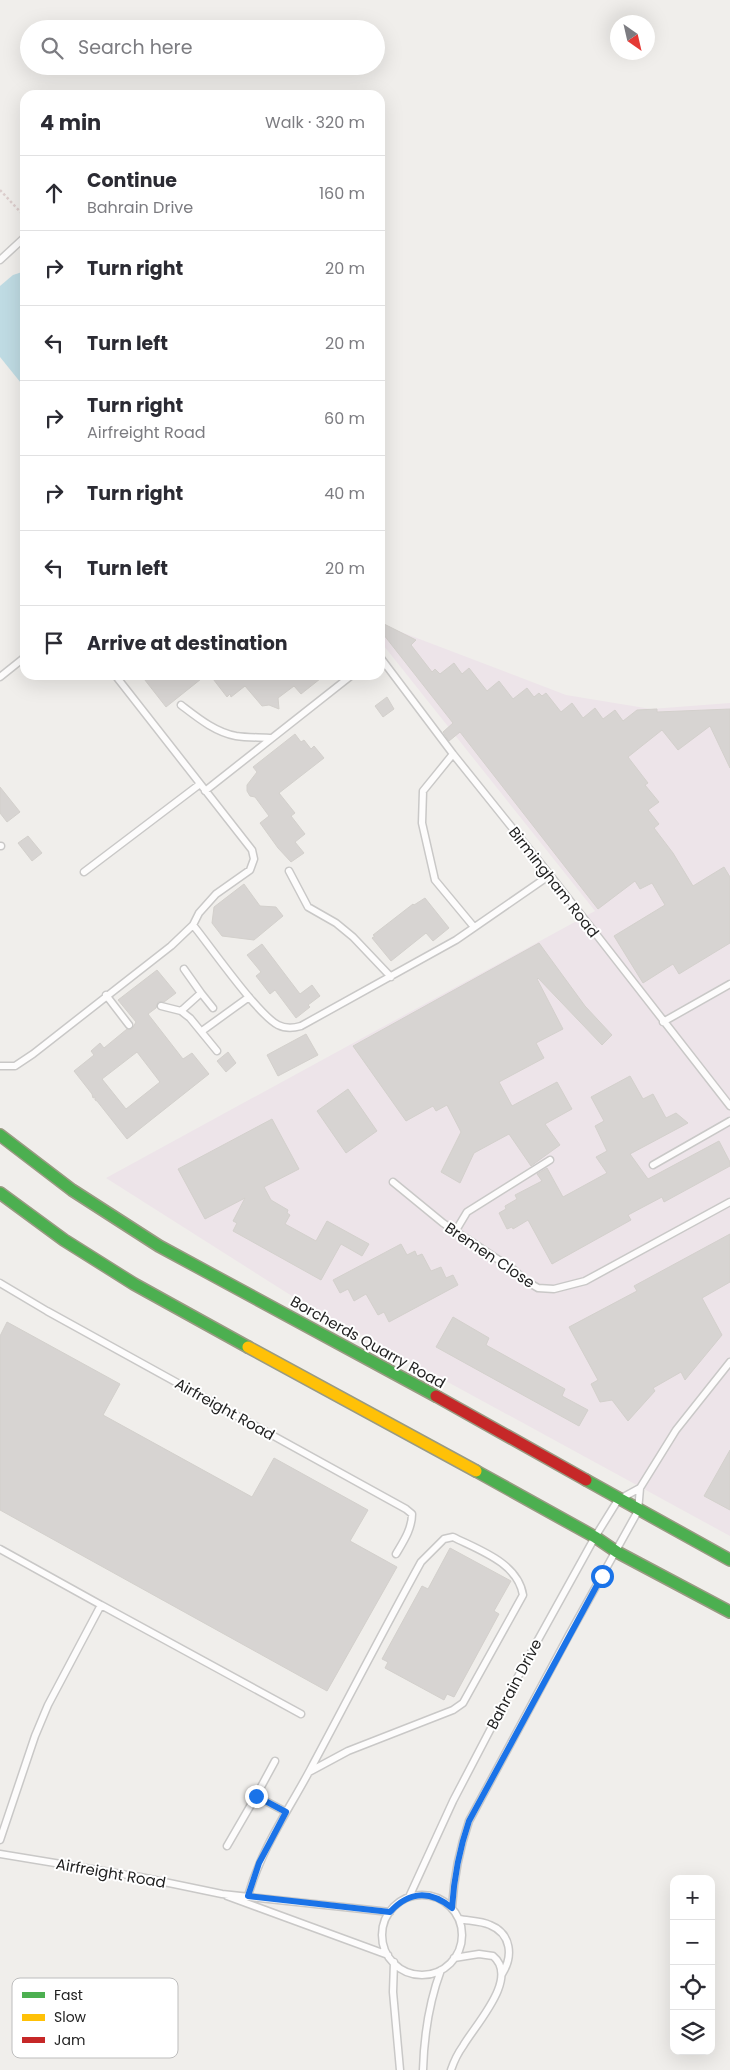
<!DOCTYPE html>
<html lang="en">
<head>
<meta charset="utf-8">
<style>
	:root { --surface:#fff; --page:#f2f2f3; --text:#2b2b33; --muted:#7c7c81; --line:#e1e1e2 }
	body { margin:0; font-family:Poppins,sans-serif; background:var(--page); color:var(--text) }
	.controls { position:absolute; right:15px; bottom:15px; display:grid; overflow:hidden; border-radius:10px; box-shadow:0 5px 20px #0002 }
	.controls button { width:45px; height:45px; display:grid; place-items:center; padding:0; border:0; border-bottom:1px solid var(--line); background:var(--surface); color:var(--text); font:25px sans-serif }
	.compass { position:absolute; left:610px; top:15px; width:45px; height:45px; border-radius:50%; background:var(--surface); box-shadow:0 5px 20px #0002; rotate:146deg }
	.stop { position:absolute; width:15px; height:15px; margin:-11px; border:4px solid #1a73e8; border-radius:50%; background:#fff }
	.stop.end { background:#1a73e8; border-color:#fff; box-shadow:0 1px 5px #0008 }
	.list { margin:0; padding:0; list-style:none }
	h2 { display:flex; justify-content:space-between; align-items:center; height:65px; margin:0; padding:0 20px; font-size:21px }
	h2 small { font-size:16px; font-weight:400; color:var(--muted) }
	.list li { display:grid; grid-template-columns:32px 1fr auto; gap:15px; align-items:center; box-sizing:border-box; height:75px; padding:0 20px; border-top:1px solid var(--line) }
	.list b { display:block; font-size:19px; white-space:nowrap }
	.list p { margin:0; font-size:16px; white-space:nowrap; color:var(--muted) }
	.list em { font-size:16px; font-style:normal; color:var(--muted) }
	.icon { flex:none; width:28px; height:28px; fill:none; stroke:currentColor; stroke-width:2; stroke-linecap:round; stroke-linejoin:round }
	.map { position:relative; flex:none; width:730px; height:2070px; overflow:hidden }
	.search { position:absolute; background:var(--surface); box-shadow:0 5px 20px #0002; left:20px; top:20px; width:365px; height:55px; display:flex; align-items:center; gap:12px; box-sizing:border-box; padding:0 18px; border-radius:28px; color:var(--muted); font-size:19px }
	.panel { position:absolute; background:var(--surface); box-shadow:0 5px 20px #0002; left:20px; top:90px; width:365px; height:590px; border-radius:15px }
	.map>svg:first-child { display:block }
	.industrial { fill:#ede4e9 }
	.water { fill:#bfdbe3 }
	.building { fill:#d7d4d2; stroke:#d3d0cc; fill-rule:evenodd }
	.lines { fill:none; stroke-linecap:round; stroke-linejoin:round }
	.lane-casing { stroke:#c9c8c7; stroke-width:9 }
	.fast-casing { stroke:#999a82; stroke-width:14 }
	.slow-casing { stroke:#999a82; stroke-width:14 }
	.jam-casing { stroke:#999a82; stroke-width:14 }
	.path { stroke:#dccecd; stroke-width:2.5; stroke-dasharray:2.5 2.5; stroke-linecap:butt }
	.lane { stroke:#fdfcfc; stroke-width:6 }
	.fast { stroke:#4caf50; stroke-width:11 }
	.slow { stroke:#ffc107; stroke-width:11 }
	.jam { stroke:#c62828; stroke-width:11 }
	.route { stroke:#1a73e8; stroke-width:6 }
	.labels { text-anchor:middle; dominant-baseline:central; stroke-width:4; stroke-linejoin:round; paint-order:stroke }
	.street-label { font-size:15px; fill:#222; stroke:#fff }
	.key { fill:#fff; stroke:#bdbdbd; stroke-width:1 }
	.key-label { font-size:14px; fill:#222 }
</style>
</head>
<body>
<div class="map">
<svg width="730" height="2070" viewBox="0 0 730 2070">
	<rect width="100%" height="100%" fill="#f0eeeb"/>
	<path class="industrial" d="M380 624 566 695 651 709 730 703V1536L303 1303 106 1178 595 911 380 641Z"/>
	<path class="water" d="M25 271V388L0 357V286L13 275Z"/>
	<path class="building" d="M380 622 416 640 411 645 432 672 435 669 440 674 454 663 462 674 469 668 487 691 499 681 513 699 527 688 534 697 539 693 542 696 546 693 561 712 572 703 583 718 595 708 603 719 615 710 623 721 637 710 657 709V712L730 709V768L710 726 678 750 662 730 628 757 648 783 645 785 659 802 648 810 659 824 654 828 673 853 693 886 724 867 730 877V943L679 974 673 964 643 983 614 936 665 905 652 883 640 889 635 881 598 909 460 732 449 741 443 732 453 723 380 630Z
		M141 675H206L166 707Z
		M210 675H325L301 694 294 686 278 698 279 709 269 705 262 706 245 686 231 697 230 694 227 697Z
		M387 697 394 709 383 717 375 706Z
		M295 734 301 742 304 740 311 749 314 746 324 758 279 793 295 813 291 816 305 834 295 842 304 853 291 862 278 848 260 823 269 816 255 797 250 796 247 791V785L257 772 253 767Z
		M0 787 20 812 7 822 0 813Z
		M28 836 42 853 32 861 18 843Z
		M244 884 260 906 276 907 283 916 254 940 222 936 212 923 214 907Z
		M425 898 449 928 433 941 426 933 391 961 372 938 375 936 373 935 413 904 414 905Z
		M539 943 585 1006 612 1035 602 1045 538 978 537 979 563 1029 536 1043 544 1058 499 1082 512 1106 557 1082 572 1109 545 1124 560 1145 531 1166 509 1134 474 1153 460 1183 441 1172 461 1132 447 1105 436 1111 433 1106 406 1121 353 1046Z
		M262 944 300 994 312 985 320 996 308 1005 310 1007 296 1018 275 990 270 994 256 976 261 972 247 955Z
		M157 970 176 993 164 1002H158L156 1008 148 1014 183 1059 192 1053 209 1074 127 1139 97 1101 95 1100V1097L93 1098 92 1094 74 1071 94 1055 91 1051 100 1043 104 1048 127 1029H132L136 1022 118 1000ZM137 1052 160 1082 126 1109 102 1079Z
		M306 1034 318 1055 278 1076 267 1055Z
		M228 1052 236 1063 226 1072 217 1061Z
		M630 1076 643 1099 653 1094 666 1118 676 1113 688 1123 630 1154 648 1179 719 1141 730 1162V1166L664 1202 662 1197 628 1215 631 1220 552 1264 528 1220 513 1229 512 1227 507 1229 499 1213 506 1209 505 1206 517 1199 515 1195 542 1181 537 1174 547 1168 563 1197 607 1173 596 1157 607 1151 595 1126 604 1121 591 1097Z
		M348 1089 377 1131 346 1153 317 1111Z
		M272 1119 299 1169 264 1187 271 1200 288 1210 287 1213 290 1215 285 1224 316 1241 327 1221 369 1244 362 1256 341 1244 321 1280 233 1231 237 1223 233 1221 245 1198 205 1219 178 1169Z
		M730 1234V1282L702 1298 722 1335 685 1380 681 1372 653 1388 655 1391 628 1421 612 1400 600 1402 591 1384 598 1380 569 1327 637 1291 634 1286Z
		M401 1244 407 1255 415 1251 417 1256 422 1254 431 1271 441 1267 446 1278 453 1275 458 1285 389 1322 384 1312 378 1315 366 1294 354 1301 348 1289 340 1293 333 1280Z
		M453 1317 489 1338 486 1345 565 1389 562 1396 588 1410 579 1426 436 1347Z
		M7 1322 120 1384 103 1415 252 1497 274 1458 368 1510 350 1541 397 1567 327 1691 0 1510V1336Z
		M730 1450V1510L704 1496Z
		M450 1548 511 1581 494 1611 499 1614 454 1697 447 1694 444 1700 385 1668 388 1662 382 1659 422 1586 428 1589Z"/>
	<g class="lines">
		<defs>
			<path id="lane" d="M0 260 25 237
				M380 657 453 754 550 875 730 1106
				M115 675 252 850 254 859 250 870 216 894 199 913 193 925C210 946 258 1015 278 1025 286 1029 294 1028 301 1026L456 940 550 875
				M0 677 25 657
				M181 705C198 718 215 732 236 736 248 738 261 737 272 738
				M453 754 423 791 422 823 435 880 474 927
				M205 791 352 675
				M0 846H1
				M289 871 308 907 336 923 353 937 391 977
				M84 872 200 784
				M201 993 213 1008
				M106 995 129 1025
				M161 1006 181 1011 190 1018 217 1051
				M181 1011 201 993 184 969
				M663 1022 730 984
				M202 1031 249 997
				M0 1066H15L33 1054 171 946 193 925
				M653 1165 730 1121
				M393 1182 443 1223 514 1270 526 1281 538 1288 554 1289 585 1281 730 1202
				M455 1232 467 1212 550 1160
				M0 1283 47 1311 406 1509 412 1514C412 1529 403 1542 396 1554
				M0 1549 101 1605 48 1705 35 1736 0 1840
				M101 1605 301 1714
				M275 1761 256 1796 286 1812
				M227 1846 256 1796
				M0 1854 140 1877 222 1894 390 1912
				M382 1935a40 40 0 1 1 80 0a40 40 0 1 1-80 0Z
				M227 1896 388 1955
				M248 1896C262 1847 287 1813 310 1770 347 1701 383 1631 421 1562L444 1539 453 1537C479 1550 518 1563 523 1595L463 1703 453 1710 348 1751 309 1772
				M409 1897 453 1801 523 1667 595 1537 618 1500 640 1488 676 1430 730 1362
				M452 1907C454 1877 459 1850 469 1821L569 1635 638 1511 640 1488
				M459 1919C469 1921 481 1921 490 1925 512 1934 513 1957 502 1974
				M394 1962 393 1992 400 2070
				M423 2070C424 2036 429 2002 441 1970
				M451 2070C454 2061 458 2053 463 2046 475 2025 520 1978 493 1956L479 1954 454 1958"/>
			<path id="fast" d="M0 1135 72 1190 159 1246 436 1396
				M0 1193 64 1240 134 1284 248 1347
				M476 1471 595 1537 617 1552 730 1612
				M586 1480 730 1560"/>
			<path id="slow" d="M248 1347 476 1471"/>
			<path id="jam" d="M436 1396 586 1480"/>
		</defs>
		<use href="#lane" class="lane-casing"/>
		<use href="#fast" class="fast-casing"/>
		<use href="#slow" class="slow-casing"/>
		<use href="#jam" class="jam-casing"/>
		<path class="path" d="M0 190 25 217"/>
		<use href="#lane" class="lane"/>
		<use href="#fast" class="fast"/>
		<use href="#slow" class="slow"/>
		<use href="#jam" class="jam"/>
	</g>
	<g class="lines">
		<path class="route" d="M256 1796 286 1812 259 1863 248 1896 390 1912C409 1891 430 1890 452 1908 454 1877 459 1850 469 1821L602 1576"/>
	</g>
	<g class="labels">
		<g class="street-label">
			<text transform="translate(554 882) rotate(52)">Birmingham Road</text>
			<text transform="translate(490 1255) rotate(34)">Bremen Close</text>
			<text transform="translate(368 1342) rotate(29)">Borcherds Quarry Road</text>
			<text transform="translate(225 1409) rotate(29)">Airfreight Road</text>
			<text transform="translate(514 1684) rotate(-62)">Bahrain Drive</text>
			<text transform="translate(111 1873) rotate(10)">Airfreight Road</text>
		</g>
	</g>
	<rect x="12" y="1978" width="166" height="80" rx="8" class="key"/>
	<rect x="22" y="1992" width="23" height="6" fill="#4caf50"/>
	<rect x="22" y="2014" width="23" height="7" fill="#ffc107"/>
	<rect x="22" y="2037" width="23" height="6" fill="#c62828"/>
	<g class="key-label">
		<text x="54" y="2000">Fast</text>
		<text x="54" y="2022">Slow</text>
		<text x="54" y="2045">Jam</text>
	</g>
</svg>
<div class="controls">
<button>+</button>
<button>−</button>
<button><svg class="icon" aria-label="locate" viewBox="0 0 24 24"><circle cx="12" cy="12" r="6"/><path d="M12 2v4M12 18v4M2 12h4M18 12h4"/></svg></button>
<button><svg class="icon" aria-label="layers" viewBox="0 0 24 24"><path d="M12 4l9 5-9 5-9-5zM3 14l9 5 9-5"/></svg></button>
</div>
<svg class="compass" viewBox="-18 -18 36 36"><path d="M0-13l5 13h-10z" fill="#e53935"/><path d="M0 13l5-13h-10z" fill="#7c7c81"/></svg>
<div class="stop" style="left:602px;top:1576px"></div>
<div class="stop end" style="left:256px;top:1796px"></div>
<div class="search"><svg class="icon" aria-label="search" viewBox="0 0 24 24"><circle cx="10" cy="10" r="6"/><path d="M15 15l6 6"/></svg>Search here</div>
<section class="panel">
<h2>4 min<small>Walk · 320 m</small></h2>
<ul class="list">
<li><svg class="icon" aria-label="ahead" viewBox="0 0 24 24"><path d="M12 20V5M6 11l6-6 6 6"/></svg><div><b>Continue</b><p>Bahrain Drive</p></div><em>160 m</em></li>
<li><svg class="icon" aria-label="right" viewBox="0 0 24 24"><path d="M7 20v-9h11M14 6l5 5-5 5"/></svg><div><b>Turn right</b></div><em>20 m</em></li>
<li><svg class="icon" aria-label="left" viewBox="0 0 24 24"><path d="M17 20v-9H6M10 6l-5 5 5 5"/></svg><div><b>Turn left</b></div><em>20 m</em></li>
<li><svg class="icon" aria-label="right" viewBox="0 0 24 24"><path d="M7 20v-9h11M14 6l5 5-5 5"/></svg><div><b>Turn right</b><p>Airfreight Road</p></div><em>60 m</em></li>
<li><svg class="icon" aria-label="right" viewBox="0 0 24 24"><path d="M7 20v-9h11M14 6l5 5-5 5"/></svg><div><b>Turn right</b></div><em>40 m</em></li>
<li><svg class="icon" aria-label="left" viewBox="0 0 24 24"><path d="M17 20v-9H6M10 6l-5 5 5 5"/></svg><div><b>Turn left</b></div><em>20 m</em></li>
<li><svg class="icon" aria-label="arrive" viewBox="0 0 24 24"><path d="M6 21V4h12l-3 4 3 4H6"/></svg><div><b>Arrive at destination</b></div></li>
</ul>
</section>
</div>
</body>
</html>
